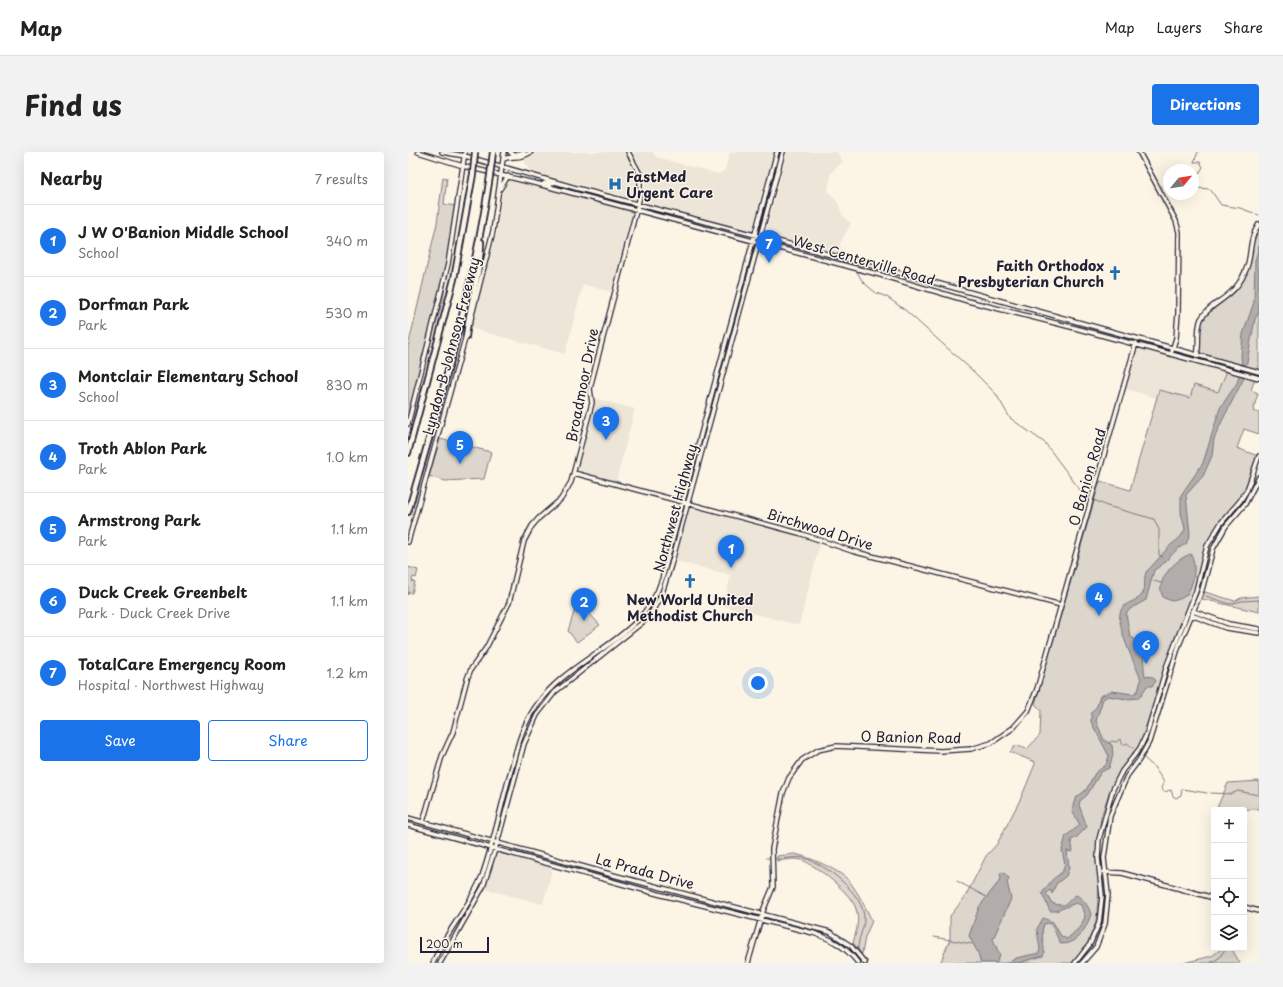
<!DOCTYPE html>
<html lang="en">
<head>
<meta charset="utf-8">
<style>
	:root { --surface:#fff; --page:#f2f2f2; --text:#222; --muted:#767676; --line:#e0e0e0; --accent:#1a73e8 }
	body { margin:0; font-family:"Playpen Sans",sans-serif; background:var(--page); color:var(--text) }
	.controls { position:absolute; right:12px; bottom:12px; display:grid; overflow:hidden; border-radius:4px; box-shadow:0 4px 16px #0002 }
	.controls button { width:36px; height:36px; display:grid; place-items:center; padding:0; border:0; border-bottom:1px solid var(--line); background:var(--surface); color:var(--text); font:20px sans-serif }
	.compass { position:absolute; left:755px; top:12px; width:36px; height:36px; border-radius:50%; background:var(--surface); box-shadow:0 4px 16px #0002; rotate:60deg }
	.scale { position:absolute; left:12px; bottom:10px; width:69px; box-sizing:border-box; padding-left:4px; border:2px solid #22223b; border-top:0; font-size:11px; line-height:14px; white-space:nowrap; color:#22223b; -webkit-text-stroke:3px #fcf5e5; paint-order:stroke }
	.you { position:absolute; left:350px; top:531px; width:14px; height:14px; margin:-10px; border:3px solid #fff; border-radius:50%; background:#1a73e8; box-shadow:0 0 0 6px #1a73e833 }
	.badge { display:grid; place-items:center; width:26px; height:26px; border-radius:50%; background:var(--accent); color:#fff; font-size:13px; font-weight:700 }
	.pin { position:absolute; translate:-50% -33px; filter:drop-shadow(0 1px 2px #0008) }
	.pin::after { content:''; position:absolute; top:21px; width:14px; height:12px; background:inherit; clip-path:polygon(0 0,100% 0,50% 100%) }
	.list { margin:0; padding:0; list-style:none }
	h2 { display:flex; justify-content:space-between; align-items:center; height:52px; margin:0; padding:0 16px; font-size:17px }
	h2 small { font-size:13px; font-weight:400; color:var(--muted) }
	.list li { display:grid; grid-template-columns:26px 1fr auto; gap:12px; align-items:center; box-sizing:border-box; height:72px; padding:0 16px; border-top:1px solid var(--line) }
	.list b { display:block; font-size:15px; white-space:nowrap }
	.list p { margin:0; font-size:13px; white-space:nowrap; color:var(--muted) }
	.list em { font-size:13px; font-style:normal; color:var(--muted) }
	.actions { display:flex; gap:8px; padding:12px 16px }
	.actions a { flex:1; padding:9px 0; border:1px solid var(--accent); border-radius:4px; text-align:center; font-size:14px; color:var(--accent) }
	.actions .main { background:var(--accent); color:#fff }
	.icon { flex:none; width:22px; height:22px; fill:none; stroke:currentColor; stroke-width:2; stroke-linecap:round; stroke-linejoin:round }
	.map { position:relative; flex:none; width:851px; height:811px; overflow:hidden; border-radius:4px }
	header { display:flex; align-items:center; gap:24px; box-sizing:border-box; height:56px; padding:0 20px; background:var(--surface); border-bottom:1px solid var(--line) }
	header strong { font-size:19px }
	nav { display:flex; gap:22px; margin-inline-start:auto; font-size:14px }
	.intro { display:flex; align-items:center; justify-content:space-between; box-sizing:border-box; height:96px; padding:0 24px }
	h1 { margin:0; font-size:28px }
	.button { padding:10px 18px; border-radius:4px; background:var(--accent); color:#fff; font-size:14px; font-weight:700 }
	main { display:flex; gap:24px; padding:0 24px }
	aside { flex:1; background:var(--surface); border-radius:4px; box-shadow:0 4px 16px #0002 }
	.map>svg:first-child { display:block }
	.built { fill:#ece5d8 }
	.green { fill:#dcd6cc; stroke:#7f7c84 }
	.water { fill:#b2adab; stroke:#78757e }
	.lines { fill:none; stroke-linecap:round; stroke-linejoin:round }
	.stream { stroke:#78757e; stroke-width:1 }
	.secondary-casing { stroke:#22223b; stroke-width:6 }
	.highway-casing { stroke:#22223b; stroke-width:8 }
	.secondary { stroke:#fcf5e5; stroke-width:3.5 }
	.highway { stroke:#fcf5e5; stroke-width:4.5 }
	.highway-bridge-casing { stroke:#22223b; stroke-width:8; stroke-linecap:butt }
	.highway-bridge { stroke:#fcf5e5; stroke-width:4.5 }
	.labels { text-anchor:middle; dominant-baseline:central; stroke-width:3; stroke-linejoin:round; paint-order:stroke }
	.poi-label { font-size:14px; font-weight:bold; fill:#22223b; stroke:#fcf5e5; text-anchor:start }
	.street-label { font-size:14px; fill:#22223b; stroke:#fcf5e5 }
</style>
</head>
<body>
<header>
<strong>Map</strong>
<nav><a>Map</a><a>Layers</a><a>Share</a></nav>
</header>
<div class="intro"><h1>Find us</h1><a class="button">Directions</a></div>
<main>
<aside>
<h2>Nearby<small>7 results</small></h2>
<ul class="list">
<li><span class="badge">1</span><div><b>J W O'Banion Middle School</b><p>School</p></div><em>340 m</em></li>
<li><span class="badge">2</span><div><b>Dorfman Park</b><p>Park</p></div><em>530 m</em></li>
<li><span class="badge">3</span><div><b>Montclair Elementary School</b><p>School</p></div><em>830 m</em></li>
<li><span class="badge">4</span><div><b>Troth Ablon Park</b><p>Park</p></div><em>1.0 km</em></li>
<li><span class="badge">5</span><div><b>Armstrong Park</b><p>Park</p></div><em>1.1 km</em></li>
<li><span class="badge">6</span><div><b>Duck Creek Greenbelt</b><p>Park · Duck Creek Drive</p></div><em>1.1 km</em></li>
<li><span class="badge">7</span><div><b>TotalCare Emergency Room</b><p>Hospital · Northwest Highway</p></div><em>1.2 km</em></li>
</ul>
<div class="actions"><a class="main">Save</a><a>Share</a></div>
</aside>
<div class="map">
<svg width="851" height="811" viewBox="0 0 851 811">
	<rect width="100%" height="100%" fill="#fcf5e5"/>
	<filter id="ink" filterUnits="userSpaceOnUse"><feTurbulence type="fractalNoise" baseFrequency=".025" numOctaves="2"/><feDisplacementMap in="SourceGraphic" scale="8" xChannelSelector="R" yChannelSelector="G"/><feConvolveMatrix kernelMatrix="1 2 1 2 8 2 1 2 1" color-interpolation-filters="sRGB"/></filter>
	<g filter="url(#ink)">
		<path class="built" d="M130 0H215L226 16 229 26 227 47 156 29 122 18 116 8Z
			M225 0H245L248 5 310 22 317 18 322 0H366L344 79 238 51 235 47 237 34 236 22Z
			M379 0H429L435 10 427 16 423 21 420 39 430 51 434 62 443 72 431 93 436 100 435 104 359 83V76Z
			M102 26 225 59 203 140 175 132 157 202 62 176 89 80 94 44 99 27Z
			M731 196 745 199 819 219 810 240 782 246 751 238 748 246 718 237 728 199Z
			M186 246 227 257 208 329 169 318 186 258Z
			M282 355 403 386 412 391 391 473 315 454 323 423 267 409Z
			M89 699 145 714 135 752 77 737Z"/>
		<path class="green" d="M35 25 39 26 36 52 48 54 49 60 35 148 0 271V195L29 71Z
			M851 75V219L792 201C792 193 791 184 792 176 797 158 814 153 826 141 831 135 836 126 839 120 845 104 841 91 851 75Z
			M819 219 847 227 843 238 850 241 845 259 851 261V282L836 277 829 296 850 304 840 334 832 348 799 393 787 438 765 490 733 590 701 641 693 665 688 707 691 735 688 770 678 795 664 811H534L533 809 542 787V764L557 745 578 704 589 692 613 646 627 612V610L602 600 608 593 619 597 632 583 633 558 627 552 692 329 722 338 751 238 782 246 786 233 810 240Z
			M32 287 83 300 76 327 37 329 21 324Z
			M0 415 10 418 8 426 5 425 4 429 7 430 4 441 1 440 0 443Z
			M797 440 827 449 833 446 851 444V460L794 447Z
			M168 454 179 459 192 473 169 490 160 479Z
			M851 629V657L808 658 820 631Z
			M386 702C400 704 434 719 442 730 451 742 458 756 464 769L457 785 454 802 445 791C448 780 452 769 448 757 444 742 409 714 394 708 386 706 377 708 369 709V704Z
			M815 796H823L832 811H775L804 804Z"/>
		<path class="water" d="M851 94V160L847 167 836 226 814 269 806 287 804 304 795 324 778 343 782 382 778 392C765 397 759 412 746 418L738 448 722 457 718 462 722 484C739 495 734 507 737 524L745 525 748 529 744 534H739L731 546 719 547 700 544 695 547 688 569 696 588 704 593 705 603 701 616 693 620 679 643 672 649 671 653 679 675 669 685 663 688 665 699 664 700 659 699 661 716 658 724 648 732 644 742 642 738 638 741 644 751C662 757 657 749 668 743 675 746 681 755 683 762 679 775 670 792 653 792 648 785 647 776 641 771L636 772C631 785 639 798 635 804L610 811H600L608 806 631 801 632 798 629 777 635 766 645 770 653 784 659 787 672 775 677 765 673 753 668 751 648 759H642L634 741 644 728 654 720 657 713 654 698 658 684 672 673 664 659 666 650 669 645 678 638 687 621 698 613 701 604 683 570V561L689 554 692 544 704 539 725 542 730 539 733 528C728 513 706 472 713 458 717 450 727 450 733 444 739 437 735 428 738 420 745 413 751 406 758 398 764 390 773 388 777 377L773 361V343L795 311 812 256 829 231 834 213 833 204 835 182 846 150 847 109Z
			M783 402C789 413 786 432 779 442 776 446 769 448 764 449L756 446C744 431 768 406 783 402Z
			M595 720 601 726 599 730 603 747 585 787 592 804 588 811H573L570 801 561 784 571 755 593 727 592 721Z"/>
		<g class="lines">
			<path class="stream" d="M790 0 786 10H792L795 15 786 29 788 36 802 37 813 53 832 56 851 63
				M449 120 455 130 468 141 479 145 497 158 565 219 588 242 602 266 637 291 672 338 682 345
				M684 347 699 354 746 367 751 378V403L755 405
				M742 428 753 431
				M798 444 822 452 834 449 851 448
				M701 591 704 589 708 590 712 587 715 593 719 591 725 596
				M736 606 746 615 756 630 753 636 756 640 763 638 765 644 768 646 773 643 774 637 799 641
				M803 641 823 642 830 639 850 643
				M358 706H361
				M368 707C377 707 388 704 396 706 417 712 457 742 456 767 456 777 450 786 450 797
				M549 729 578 745
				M526 785 564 792
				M802 811 811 806 818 796"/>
			<defs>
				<path id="secondary" d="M10 0 55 14 134 33 469 122 560 149 667 176 851 226
					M34 0 57 4 168 36 503 124 851 220
					M102 0 106 3 116 0
					M731 0 768 69 771 80 770 161 768 186 764 199
					M95 7C106 3 111 8 123 0
					M134 33 137 31 143 32 147 30
					M92 37 100 24
					M62 171 85 79 96 0
					M789 204C792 192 788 179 793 167 799 155 814 149 823 140 829 135 834 127 837 120 845 104 839 90 851 72
					M0 272 40 112 57 0
					M166 321 391 381 444 399 653 453
					M0 390 58 183
					M785 459 821 472 851 477
					M783 463 818 476 851 481
					M0 666 205 723 422 780 443 794 457 811
					M15 670 34 604 45 580 59 527 63 517 78 496 101 451 116 389 124 374 131 366 153 347 163 330 184 251 182 237 184 228 232 44V22L220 0
					M0 673 250 742 405 781C424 787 438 795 450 811
					M695 720 714 721 806 746
					M836 755 851 759
					M25 811C37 780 62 755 74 724 86 690 93 653 103 618 109 595 114 574 128 554 163 503 235 490 254 427L369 0
					M32 811 75 735 90 688 116 592 129 563 147 540 240 466 253 444 263 413 375 0
					M340 811 355 759 365 735 364 697 375 641 381 626 394 608 410 598 428 594 533 599 563 597 583 591 605 576 620 559 629 537 728 191
					M667 811 682 792 691 771 694 744 690 706 691 687 705 637 714 619 732 596 739 581 759 513 788 439 799 394 813 371 832 349 839 338 851 304
					M674 811 688 795 697 772 700 742 696 706 702 664 719 624 731 608 741 590 771 493 794 438 805 397 818 374 837 352 851 325"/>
				<path id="highway" d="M58 185C61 153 73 122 73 90
					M0 301 46 127 65 22
					M0 360C32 249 65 139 82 24"/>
			</defs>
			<use href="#secondary" class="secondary-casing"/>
			<use href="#highway" class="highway-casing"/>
			<use href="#secondary" class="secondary"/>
			<use href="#highway" class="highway"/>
			<defs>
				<path id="highway-bridge" d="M65 22 67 0
					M82 24 85 0"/>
			</defs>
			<use href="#highway-bridge" class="highway-bridge-casing"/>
			<use href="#highway-bridge" class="highway-bridge"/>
		</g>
	</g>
	<defs>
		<symbol id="hospital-bare" viewBox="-9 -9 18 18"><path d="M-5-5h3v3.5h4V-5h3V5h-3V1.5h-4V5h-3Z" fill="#1f6fb2" stroke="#fcf5e5" stroke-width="2.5" paint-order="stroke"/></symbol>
		<symbol id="church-bare" viewBox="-9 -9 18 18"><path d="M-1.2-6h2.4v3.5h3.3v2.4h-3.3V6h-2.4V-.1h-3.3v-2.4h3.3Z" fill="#1f6fb2" stroke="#fcf5e5" stroke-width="2.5" paint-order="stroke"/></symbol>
	</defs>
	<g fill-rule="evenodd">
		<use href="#hospital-bare" x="197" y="22" width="20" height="20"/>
		<use href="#church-bare" x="697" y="111" width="20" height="20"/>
		<use href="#church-bare" x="272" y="419" width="20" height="20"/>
	</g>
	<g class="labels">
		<g class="poi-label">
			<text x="218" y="24">FastMed<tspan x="218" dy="16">Urgent Care</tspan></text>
			<text x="696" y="113" text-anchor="end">Faith Orthodox<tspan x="696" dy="16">Presbyterian Church</tspan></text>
			<text x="282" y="447" text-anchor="middle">New World United<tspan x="282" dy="16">Methodist Church</tspan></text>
		</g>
		<g class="street-label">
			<text transform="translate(456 108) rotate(16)">West Centerville Road</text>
			<text transform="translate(43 194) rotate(-75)">Lyndon B Johnson Freeway</text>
			<text transform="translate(174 233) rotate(-79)">Broadmoor Drive</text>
			<text transform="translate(679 325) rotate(-74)">O Banion Road</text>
			<text transform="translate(267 356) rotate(-75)">Northwest Highway</text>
			<text transform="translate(412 377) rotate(17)">Birchwood Drive</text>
			<text transform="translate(503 585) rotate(1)">O Banion Road</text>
			<text transform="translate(237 719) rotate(15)">La Prada Drive</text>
		</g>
	</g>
</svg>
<div class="controls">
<button>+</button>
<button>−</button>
<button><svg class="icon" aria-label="locate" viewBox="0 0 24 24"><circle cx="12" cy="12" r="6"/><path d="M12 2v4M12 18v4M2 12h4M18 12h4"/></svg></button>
<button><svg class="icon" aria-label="layers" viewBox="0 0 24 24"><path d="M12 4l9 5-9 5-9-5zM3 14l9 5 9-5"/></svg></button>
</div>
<svg class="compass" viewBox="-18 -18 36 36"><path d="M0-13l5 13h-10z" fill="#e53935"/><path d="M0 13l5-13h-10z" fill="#767676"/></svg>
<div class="scale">200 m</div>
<div class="you"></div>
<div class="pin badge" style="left:323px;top:416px">1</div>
<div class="pin badge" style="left:176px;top:469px">2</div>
<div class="pin badge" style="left:198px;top:288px">3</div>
<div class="pin badge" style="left:691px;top:464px">4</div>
<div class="pin badge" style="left:52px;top:312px">5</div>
<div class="pin badge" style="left:738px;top:512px">6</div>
<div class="pin badge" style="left:361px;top:111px">7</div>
</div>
</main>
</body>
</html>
